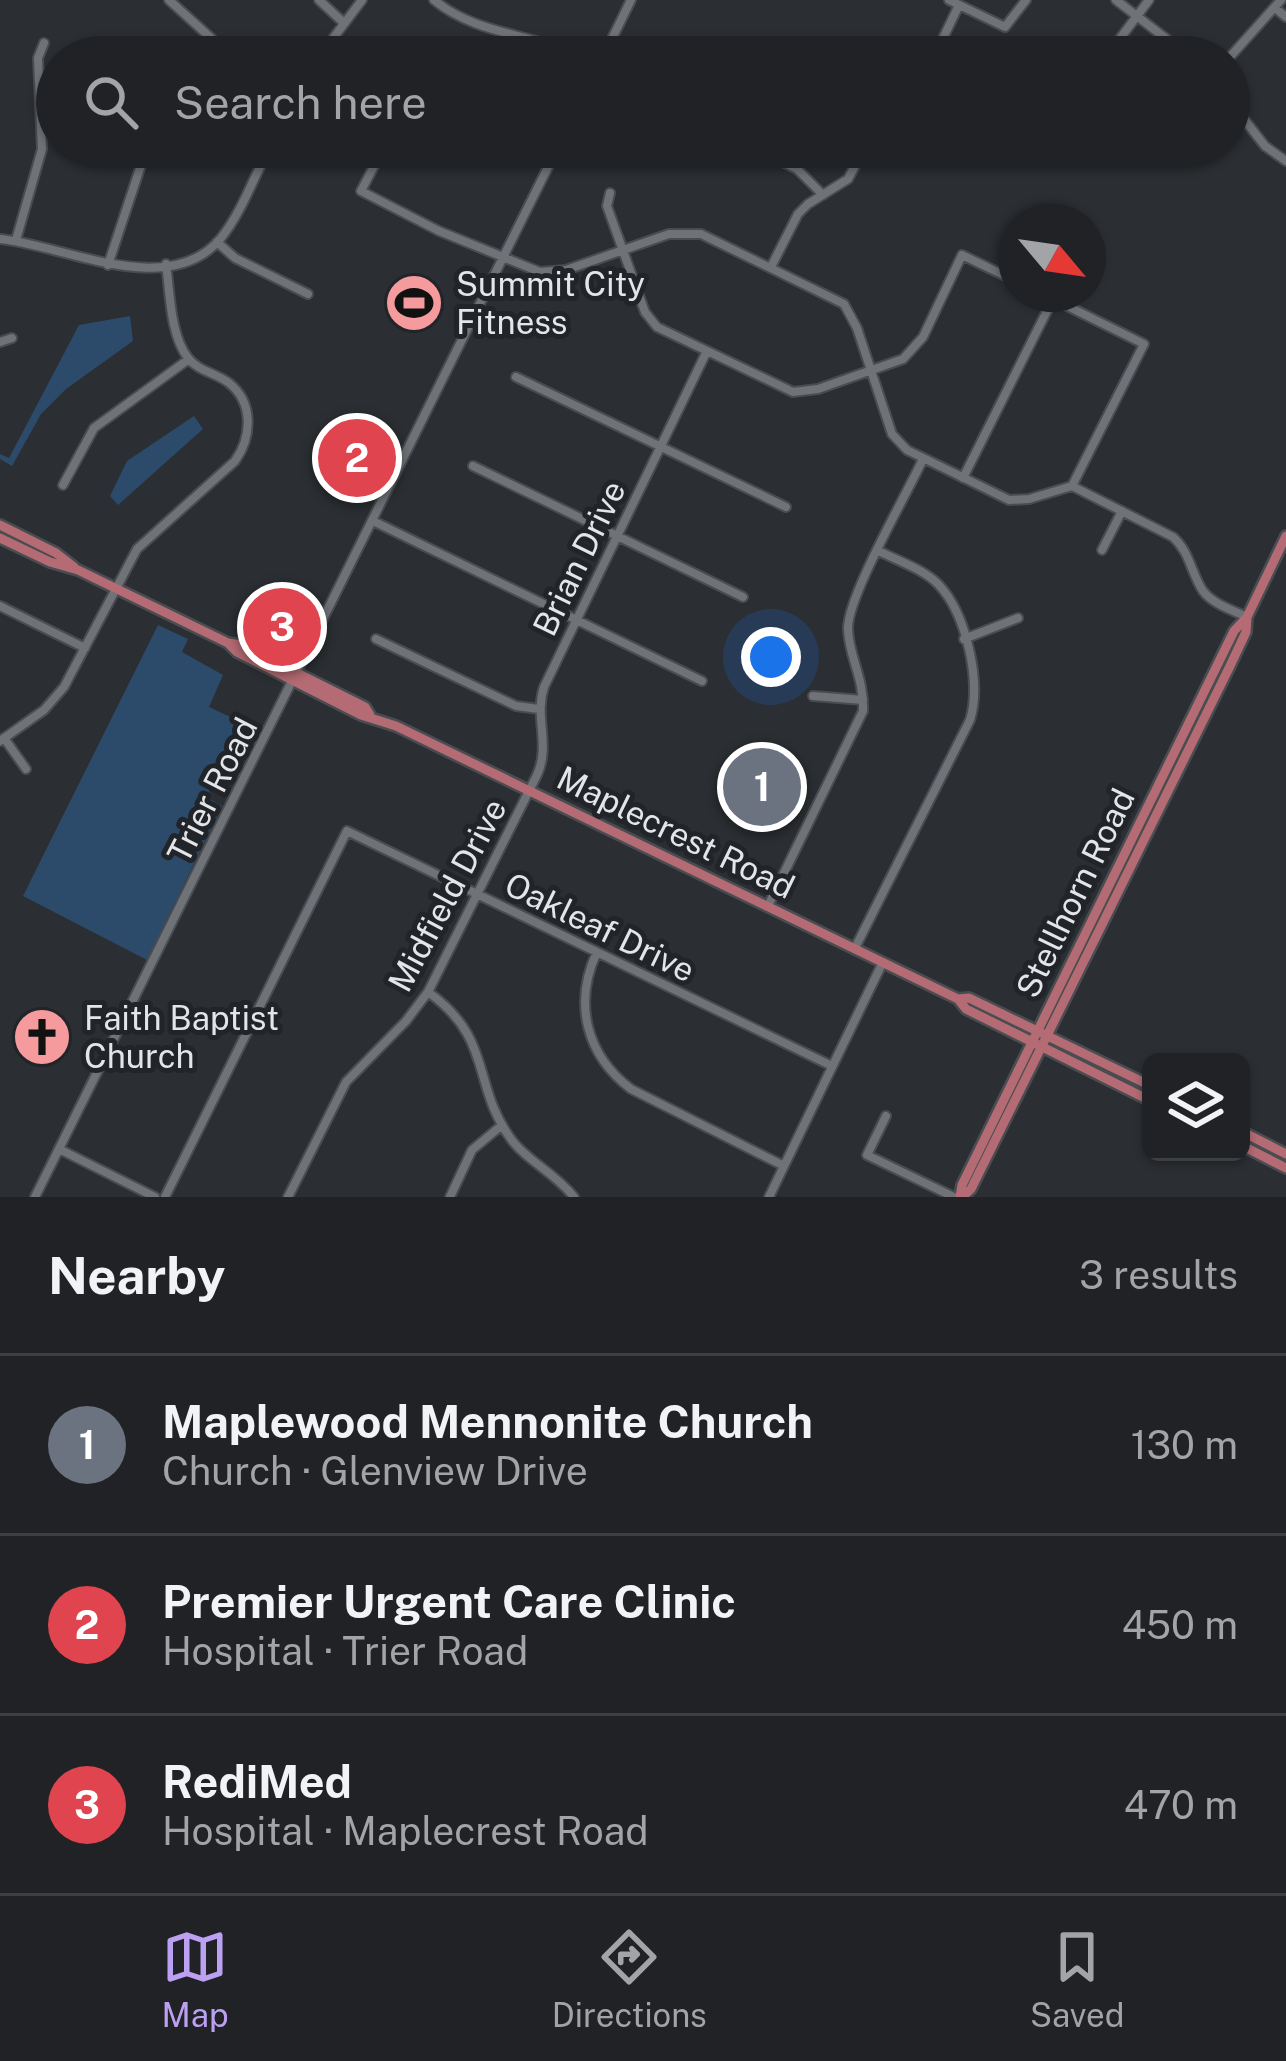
<!DOCTYPE html>
<html lang="en">
<head>
<meta charset="utf-8">
<style>
	:root { --surface:#202226; --page:#2d2f32; --text:#f1f3f6; --muted:#a2a4a7; --line:#3d3f43; --accent:#bca0f2 }
	body { margin:0; font-family:"Public Sans",sans-serif; background:var(--page); color:var(--text) }
	.controls { position:absolute; right:36px; bottom:36px; display:grid; overflow:hidden; border-radius:18px; box-shadow:0 3px 9px #0004 }
	.controls button { width:108px; height:108px; display:grid; place-items:center; padding:0; border:0; border-bottom:3px solid var(--line); background:var(--surface); color:var(--text); font:60px sans-serif }
	.compass { position:absolute; left:998px; top:204px; width:108px; height:108px; border-radius:50%; background:var(--surface); box-shadow:0 3px 9px #0004; rotate:119deg }
	.you { position:absolute; left:771px; top:657px; width:42px; height:42px; margin:-30px; border:9px solid #fff; border-radius:50%; background:#1a73e8; box-shadow:0 0 0 18px #1a73e833 }
	.badge { display:grid; place-items:center; width:78px; height:78px; border-radius:50%; background:var(--accent); color:#fff; font-size:39px; font-weight:700 }
	.pin { position:absolute; translate:-50% -50%; border:6px solid #fff; box-shadow:0 3px 12px #0006 }
	.list { margin:0; padding:0; list-style:none }
	h2 { display:flex; justify-content:space-between; align-items:center; height:156px; margin:0; padding:0 48px; font-size:51px }
	h2 small { font-size:39px; font-weight:400; color:var(--muted) }
	.list li { display:grid; grid-template-columns:78px 1fr auto; gap:36px; align-items:center; box-sizing:border-box; height:180px; padding:0 48px; border-top:3px solid var(--line) }
	.list b { display:block; font-size:45px; white-space:nowrap }
	.list p { margin:0; font-size:39px; white-space:nowrap; color:var(--muted) }
	.list em { font-size:39px; font-style:normal; color:var(--muted) }
	.icon { flex:none; width:66px; height:66px; fill:none; stroke:currentColor; stroke-width:2; stroke-linecap:round; stroke-linejoin:round }
	.map { position:relative; flex:none; width:1286px; height:1197px; overflow:hidden }
	.search { position:absolute; background:var(--surface); box-shadow:0 3px 9px #0004; left:36px; right:36px; top:36px; height:132px; display:flex; align-items:center; gap:30px; box-sizing:border-box; padding:0 42px; border-radius:66px; color:var(--muted); font-size:45px }
	.sheet { height:696px; background:var(--surface) }
	nav { display:flex; justify-content:space-around; align-items:center; box-sizing:border-box; height:168px; border-top:3px solid var(--line); background:var(--surface); font-size:33px; color:var(--muted) }
	nav a { display:grid; justify-items:center; gap:6px }
	nav .on { color:var(--accent) }
	.map>svg:first-child { display:block }
	.green { fill:#2c4b6a }
	.lines { fill:none; stroke-linecap:round; stroke-linejoin:round }
	.minor-casing { stroke:#494c50; stroke-width:12 }
	.major-casing { stroke:#494c50; stroke-width:14 }
	.minor { stroke:#6f7378; stroke-width:8 }
	.major { stroke:#b56b73; stroke-width:9 }
	.labels { text-anchor:middle; dominant-baseline:central; stroke-width:10; stroke-linejoin:round; paint-order:stroke }
	.poi-label { font-size:33px; fill:#e3e5e8; stroke:#212428; text-anchor:start }
	.street-label { font-size:33px; fill:#e3e5e8; stroke:#212428 }
</style>
</head>
<body>
<div class="map">
<svg width="1286" height="1197" viewBox="0 0 1286 1197">
	<rect width="100%" height="100%" fill="#2b2e32"/>
	<path class="green" d="M130 316 133 341 66 389 41 414 12 466 0 459V454L9 458 79 325Z
		M194 416 203 429 118 505 110 496 127 461Z
		M158 625 188 639 182 652 223 675 209 707 241 722 209 790 210 799 222 806 147 960 23 896Z"/>
	<g class="lines">
		<defs>
			<path id="minor" d="M169 0 232 57
				M319 0 344 23
				M434 0C476 35 534 34 583 57
				M949 0 1005 27 1026 0
				M1116 0 1190 57
				M1275 8 1286 17
				M319 57 362 0
				M603 57 631 0
				M775 57 781 53 790 57
				M934 57 959 5
				M1106 57 1149 0
				M1229 58 1281 0
				M1229 100 1265 146 1286 161
				M384 147 361 191 439 231 540 272 566 270 669 234H701L844 304 857 328 892 434 907 450 1009 500 1029 499 1072 486 1173 537C1190 552 1191 573 1203 591 1213 604 1232 610 1247 617
				M752 147 797 169 823 195
				M610 193 607 206 645 312 657 327 793 392 818 389 903 359 923 337 962 255 1016 281
				M0 239C64 245 169 301 221 238 242 212 254 176 270 147
				M16 240 42 149 38 58 44 43
				M217 242 235 258 308 294
				M108 265 147 147
				M771 267 798 214 808 204 848 179 865 147
				M1043 294 1144 344 1072 486
				M0 342 12 338
				M516 377 786 507
				M473 466 743 597
				M963 478 1053 299
				M63 485 94 428 189 359
				M373 521 702 681
				M1102 550 1122 511
				M0 606 85 648
				M376 639 516 706 539 709
				M964 639 1018 618
				M813 696 863 700
				M4 738 26 769
				M0 741 44 710 64 687 137 549 235 461C252 437 254 403 229 383 216 373 198 371 188 358 170 335 170 292 166 264
				M768 906 863 711C864 676 849 658 848 629 847 597 907 494 923 459
				M855 948 970 720C982 682 966 613 938 584 923 569 898 561 879 551
				M597 952C573 1003 586 1055 631 1089L784 1166
				M428 992C494 1039 471 1084 511 1139 527 1161 554 1172 574 1197
				M886 1116 867 1155 954 1197
				M59 1149 155 1197
				M35 1197 558 147
				M165 1197 347 831 832 1066
				M288 1197 346 1082 406 1021 428 992 537 775C551 745 534 717 544 687L706 353
				M450 1197 472 1150 502 1125
				M769 1197 883 962"/>
			<path id="major" d="M0 525 56 553 74 567
				M0 538 50 562 78 570 228 643 241 645 365 707 370 715
				M228 643 237 652 361 715 396 726 958 999 966 1009 1151 1101
				M958 999 969 998 1151 1086
				M1241 1131 1286 1154
				M1241 1145 1286 1168
				M960 1197 962 1185 1234 631 1247 617 1286 536
				M962 1197 971 1189 1230 666 1246 632 1247 617"/>
		</defs>
		<use href="#minor" class="minor-casing"/>
		<use href="#major" class="major-casing"/>
		<use href="#minor" class="minor"/>
		<use href="#major" class="major"/>
	</g>
	<defs>
		<symbol id="stadium-disc" viewBox="-11 -11 22 22"><circle r="9.5" fill="#f59b9e" stroke="#212428"/><path d="M0-5a6.5 5 0 1 0 0 10a6.5 5 0 1 0 0-10ZM-3.5-1.8h7v3.6h-7Z" fill="#111"/></symbol>
		<symbol id="church-disc" viewBox="-11 -11 22 22"><circle r="9.5" fill="#f59b9e" stroke="#212428"/><path d="M-1.2-6h2.4v3.5h3.3v2.4h-3.3V6h-2.4V-.1h-3.3v-2.4h3.3Z" fill="#111"/></symbol>
	</defs>
	<g fill-rule="evenodd">
		<use href="#stadium-disc" x="381" y="270" width="66" height="66"/>
		<use href="#church-disc" x="9" y="1004" width="66" height="66"/>
	</g>
	<g class="labels">
		<g class="poi-label">
			<text x="456" y="284">Summit City<tspan x="456" dy="38">Fitness</tspan></text>
			<text x="84" y="1018">Faith Baptist<tspan x="84" dy="38">Church</tspan></text>
		</g>
		<g class="street-label">
			<text transform="translate(579 558) rotate(-64)">Brian Drive</text>
			<text transform="translate(212 790) rotate(-63)">Trier Road</text>
			<text transform="translate(676 832) rotate(26)">Maplecrest Road</text>
			<text transform="translate(1075 893) rotate(-64)">Stellhorn Road</text>
			<text transform="translate(447 895) rotate(-62)">Midfield Drive</text>
			<text transform="translate(600 927) rotate(26)">Oakleaf Drive</text>
		</g>
	</g>
</svg>
<div class="controls">
<button><svg class="icon" aria-label="layers" viewBox="0 0 24 24"><path d="M12 4l9 5-9 5-9-5zM3 14l9 5 9-5"/></svg></button>
</div>
<svg class="compass" viewBox="-18 -18 36 36"><path d="M0-13l5 13h-10z" fill="#e53935"/><path d="M0 13l5-13h-10z" fill="#a2a4a7"/></svg>
<div class="you"></div>
<div class="pin badge" style="left:762px;top:787px;background:#6b7280">1</div>
<div class="pin badge" style="left:357px;top:458px;background:#e0444e">2</div>
<div class="pin badge" style="left:282px;top:627px;background:#e0444e">3</div>
<div class="search"><svg class="icon" aria-label="search" viewBox="0 0 24 24"><circle cx="10" cy="10" r="6"/><path d="M15 15l6 6"/></svg>Search here</div>
</div>
<section class="sheet">
<h2>Nearby<small>3 results</small></h2>
<ul class="list">
<li><span class="badge" style="background:#6b7280">1</span><div><b>Maplewood Mennonite Church</b><p>Church · Glenview Drive</p></div><em>130 m</em></li>
<li><span class="badge" style="background:#e0444e">2</span><div><b>Premier Urgent Care Clinic</b><p>Hospital · Trier Road</p></div><em>450 m</em></li>
<li><span class="badge" style="background:#e0444e">3</span><div><b>RediMed</b><p>Hospital · Maplecrest Road</p></div><em>470 m</em></li>
</ul>
</section>
<nav>
<a class="on"><svg class="icon" aria-label="map" viewBox="0 0 24 24"><path d="M3 6l6-2 6 2 6-2v14l-6 2-6-2-6 2zM9 4v14M15 6v14"/></svg>Map</a>
<a><svg class="icon" aria-label="directions" viewBox="0 0 24 24"><path d="M12 3l9 9-9 9-9-9zM9 14v-3h6M13 9l2 2-2 2"/></svg>Directions</a>
<a><svg class="icon" aria-label="saved" viewBox="0 0 24 24"><path d="M7 4h10v16l-5-4-5 4z"/></svg>Saved</a>
</nav>
</body>
</html>
